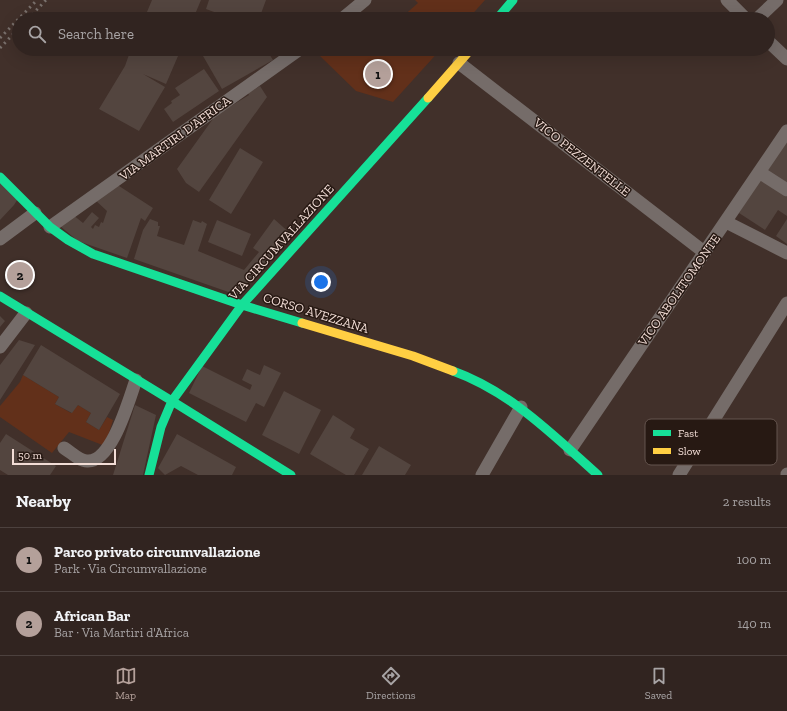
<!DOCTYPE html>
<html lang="en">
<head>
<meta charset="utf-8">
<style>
	:root { --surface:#312420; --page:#3d302d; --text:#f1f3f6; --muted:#a8a4a5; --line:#4c413e; --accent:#b4a09a }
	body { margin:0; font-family:"Zilla Slab",serif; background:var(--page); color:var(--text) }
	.scale { position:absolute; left:12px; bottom:10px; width:104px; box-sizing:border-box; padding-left:4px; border:2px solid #f2ddd6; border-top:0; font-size:11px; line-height:14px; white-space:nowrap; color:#f2ddd6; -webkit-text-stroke:3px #271913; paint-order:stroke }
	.you { position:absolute; left:321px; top:282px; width:14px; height:14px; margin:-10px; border:3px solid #fff; border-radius:50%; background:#1a73e8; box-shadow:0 0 0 6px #1a73e833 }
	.badge { display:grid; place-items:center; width:26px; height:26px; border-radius:50%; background:var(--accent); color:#111; font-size:13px; font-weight:700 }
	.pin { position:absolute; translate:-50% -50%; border:2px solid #fff; box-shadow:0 1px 4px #0006 }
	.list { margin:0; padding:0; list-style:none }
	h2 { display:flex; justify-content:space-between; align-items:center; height:52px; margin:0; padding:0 16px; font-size:17px }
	h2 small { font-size:13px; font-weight:400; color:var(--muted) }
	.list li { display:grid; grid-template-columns:26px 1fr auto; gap:12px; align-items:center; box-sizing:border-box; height:64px; padding:0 16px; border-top:1px solid var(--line) }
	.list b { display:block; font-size:15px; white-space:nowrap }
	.list p { margin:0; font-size:13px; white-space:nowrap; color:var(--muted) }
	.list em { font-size:13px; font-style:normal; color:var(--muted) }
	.icon { flex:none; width:22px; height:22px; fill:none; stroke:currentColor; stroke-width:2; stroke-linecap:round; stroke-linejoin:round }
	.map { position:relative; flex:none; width:787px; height:475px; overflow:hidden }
	.search { position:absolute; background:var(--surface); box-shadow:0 4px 16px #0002; left:12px; right:12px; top:12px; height:44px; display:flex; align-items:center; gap:10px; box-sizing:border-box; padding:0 14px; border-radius:22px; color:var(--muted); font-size:15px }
	.sheet { height:180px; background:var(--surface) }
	nav { display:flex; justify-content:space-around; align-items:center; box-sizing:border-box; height:56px; border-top:1px solid var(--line); background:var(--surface); font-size:11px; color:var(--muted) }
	nav a { display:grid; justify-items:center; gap:2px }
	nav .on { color:var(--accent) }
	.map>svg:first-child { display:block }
	.green { fill:#62301a }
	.building { fill:#53453f }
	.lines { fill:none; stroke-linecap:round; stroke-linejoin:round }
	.street { stroke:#756c69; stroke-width:13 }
	.fast { stroke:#16e098; stroke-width:9 }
	.slow { stroke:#ffcf43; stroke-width:9 }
	.rail { stroke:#79706c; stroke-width:3; stroke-dasharray:2 4; stroke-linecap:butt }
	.labels { text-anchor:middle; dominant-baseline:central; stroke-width:3; stroke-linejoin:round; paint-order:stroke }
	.street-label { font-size:13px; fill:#f2ddd6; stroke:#271913 }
	.key { fill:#271913; stroke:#64544e; stroke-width:1 }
	.key-label { font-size:11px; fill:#f2ddd6 }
</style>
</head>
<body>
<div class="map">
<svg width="787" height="475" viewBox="0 0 787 475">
	<rect width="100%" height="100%" fill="#41302a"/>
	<path class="green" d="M415 0H485L468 19H400L418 3Z
		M330 49H441L393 102 356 91 320 56Z
		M23 375 59 397 55 404 71 413 78 405 91 413 86 422 99 430 107 417 113 420 105 446 69 432 52 453 0 417V406L20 382Z"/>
	<path class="building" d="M152 0H201L193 19H144Z
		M209 0H266L259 19H233L206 9Z
		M131 49H181L166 84 143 74 165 87 139 131 99 109 125 66Z
		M199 49H266L273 60 222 89Z
		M204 69 219 91 173 122 164 109 172 103 171 101 180 95 175 88Z
		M260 86 267 97 199 192 186 183 177 169 215 116 249 95 248 93Z
		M787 139V188L764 173Z
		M240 148 263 162 231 214 209 200Z
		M0 178 19 197 14 205 0 220Z
		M760 179 787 197V216L778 210 765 230 739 213Z
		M116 184 153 208 145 221 141 218 127 258 78 241 60 226 72 214 83 223 92 212 99 218 91 227 93 229 95 225 99 227 101 222 103 223 107 211 94 199Z
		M150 219 158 222V226H160L157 236 184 245 193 220 201 223 202 221 207 224 198 251 244 270 259 252 253 248 274 219 292 235 237 295 134 259 143 230Z
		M787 219V244L776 236Z
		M217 220 251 234 242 256 208 242Z
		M0 316 5 321 0 327Z
		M19 340 35 345 0 400V365Z
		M41 345 120 394 99 430 86 422 91 413 78 405 72 413 55 404 59 397 23 375Z
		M264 365 281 373 264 407 256 403 246 422 189 393 202 366 250 390 252 385 242 380 247 369 260 375Z
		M284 391 321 410 299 454 262 435Z
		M135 405 156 415 143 475H113Z
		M333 415 355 429 350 438 369 449 354 475H346L310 454Z
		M6 434 56 466 50 475H8L0 470V443Z
		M177 434 236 467 232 475H198L181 466 165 475 158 468Z
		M379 446 411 465 405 475H362Z"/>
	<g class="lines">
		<path class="street" d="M727 0 746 19
			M342 19 365 0
			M757 19 777 0
			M768 41 787 59
			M459 63 704 252
			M759 172 787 190
			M726 222 787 253
			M50 227 300 49
			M0 239 35 213
			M0 347 26 313
			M64 448C71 452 79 461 87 461 112 463 129 399 136 380
			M570 450 787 131
			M482 475 521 407
			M679 475 787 303
			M787 475V474"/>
		<path class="fast" d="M497 19 513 0
			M0 177 50 227 68 240 93 254 242 305 302 323
			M0 296 172 401
			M453 371C511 392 553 435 598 475
			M172 401 291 475
			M149 475 161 427 172 401 242 305 428 98"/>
		<path class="slow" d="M428 98 471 49
			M302 323 413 356 453 371"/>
		<path class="rail" d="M28 19 46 0
			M0 38 37 0
			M0 48 19 28"/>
	</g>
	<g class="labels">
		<g class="street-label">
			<text transform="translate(175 138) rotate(-36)">VIA MARTIRI D'AFRICA</text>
			<text transform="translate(582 157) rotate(38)">VICO PEZZENTELLE</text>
			<text transform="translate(281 242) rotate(-48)">VIA CIRCUMVALLAZIONE</text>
			<text transform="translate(679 290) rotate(-55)">VICO ABOLITOMONTE</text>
			<text transform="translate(316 313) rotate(17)">CORSO AVEZZANA</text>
		</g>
	</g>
	<rect x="645" y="419" width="132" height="46" rx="6" class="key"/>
	<rect x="653" y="430" width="18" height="6" fill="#16e098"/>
	<rect x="653" y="448" width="18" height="6" fill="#ffcf43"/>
	<g class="key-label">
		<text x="678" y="437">Fast</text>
		<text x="678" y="455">Slow</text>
	</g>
</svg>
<div class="scale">50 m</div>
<div class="you"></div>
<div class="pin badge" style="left:378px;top:74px">1</div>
<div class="pin badge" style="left:20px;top:275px">2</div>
<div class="search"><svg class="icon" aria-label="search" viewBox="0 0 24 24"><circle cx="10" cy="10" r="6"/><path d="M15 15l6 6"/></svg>Search here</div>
</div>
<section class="sheet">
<h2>Nearby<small>2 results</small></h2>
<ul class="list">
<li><span class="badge">1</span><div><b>Parco privato circumvallazione</b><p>Park · Via Circumvallazione</p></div><em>100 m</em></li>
<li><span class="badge">2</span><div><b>African Bar</b><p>Bar · Via Martiri d'Africa</p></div><em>140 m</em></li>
</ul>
</section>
<nav>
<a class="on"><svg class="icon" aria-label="map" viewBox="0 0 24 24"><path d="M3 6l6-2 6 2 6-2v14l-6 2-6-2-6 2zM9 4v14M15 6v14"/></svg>Map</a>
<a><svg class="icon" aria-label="directions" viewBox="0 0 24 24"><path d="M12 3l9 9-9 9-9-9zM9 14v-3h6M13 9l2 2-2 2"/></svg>Directions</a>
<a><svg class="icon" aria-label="saved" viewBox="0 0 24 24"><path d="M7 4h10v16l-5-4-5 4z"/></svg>Saved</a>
</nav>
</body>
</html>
